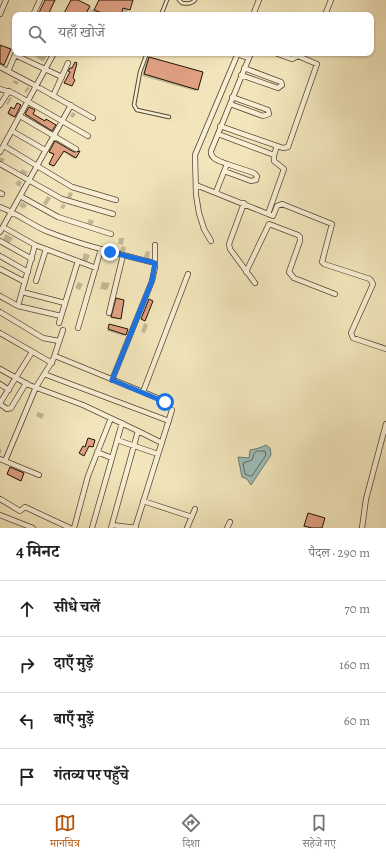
<!DOCTYPE html>
<html lang="hi">
<head>
<meta charset="utf-8">
<style>
	:root { --surface:#fff; --page:#f2f2f2; --text:#202124; --muted:#757577; --line:#e0e0e0; --accent:#b45309 }
	body { margin:0; font-family:Alegreya,"Noto Serif Devanagari",serif; background:var(--page); color:var(--text) }
	.stop { position:absolute; width:12px; height:12px; margin:-9px; border:3px solid #1a73e8; border-radius:50%; background:#fff }
	.stop.end { background:#1a73e8; border-color:#fff; box-shadow:0 1px 4px #0008 }
	.list { margin:0; padding:0; list-style:none }
	h2 { display:flex; justify-content:space-between; align-items:center; height:52px; margin:0; padding:0 16px; font-size:17px }
	h2 small { font-size:13px; font-weight:400; color:var(--muted) }
	.list li { display:grid; grid-template-columns:26px 1fr auto; gap:12px; align-items:center; box-sizing:border-box; height:56px; padding:0 16px; border-top:1px solid var(--line) }
	.list b { display:block; font-size:15px; white-space:nowrap }
	.list em { font-size:13px; font-style:normal; color:var(--muted) }
	.icon { flex:none; width:22px; height:22px; fill:none; stroke:currentColor; stroke-width:2; stroke-linecap:round; stroke-linejoin:round }
	.map { position:relative; flex:none; width:386px; height:528px; overflow:hidden }
	.search { position:absolute; background:var(--surface); box-shadow:0 1px 3px #0004; left:12px; right:12px; top:12px; height:44px; display:flex; align-items:center; gap:10px; box-sizing:border-box; padding:0 14px; border-radius:8px; color:var(--muted); font-size:15px }
	.sheet { height:276px; background:var(--surface) }
	nav { display:flex; justify-content:space-around; align-items:center; box-sizing:border-box; height:56px; border-top:1px solid var(--line); background:var(--surface); font-size:11px; color:var(--muted) }
	nav a { display:grid; justify-items:center; gap:2px }
	nav .on { color:var(--accent) }
	.map>svg:first-child { display:block }
	.water { fill:#9ebdb9; stroke:#6b7972 }
	.shadow { fill:#0003 }
	.lines { fill:none; stroke-linecap:round; stroke-linejoin:round }
	.shore { stroke:#5e6860; stroke-width:1 }
	.building { fill:#e0a082; stroke:#1f1407 }
	.lane-casing { stroke:#544834; stroke-width:4.5 }
	.street-casing { stroke:#544834; stroke-width:6 }
	.lane { stroke:#f7eed3; stroke-width:2.5 }
	.street { stroke:#f7eed3; stroke-width:4.5 }
	.route { stroke:#1a73e8; stroke-width:5 }
</style>
</head>
<body>
<div class="map">
<svg width="386" height="528" viewBox="0 0 386 528">
	<rect width="100%" height="100%" fill="#f2e5bb"/>
	<filter id="stains"><feTurbulence type="fractalNoise" baseFrequency=".005" numOctaves="4"/><feColorMatrix values="0 0 0 0 .2 0 0 0 0 .09 0 0 0 0 .02 0 0 0 .5 -.17"/></filter>
	<radialGradient id="worn" r=".72"><stop offset=".6" stop-color="#630" stop-opacity="0"/><stop offset="1" stop-color="#630" stop-opacity=".3"/></radialGradient>
	<path class="water" d="M266 445 270 448 271 455 251 485 247 479 242 477 238 457 249 458 250 450C255 449 261 448 266 445Z"/>
	<path class="shadow" d="M71 0H76L91 8 86 15H63Z
		M99 0H132L129 9 127 12 121 11 120 15H89L90 11 93 9 94 10Z
		M19 53H26L24 56Z
		M30 53H45L48 55 43 62Z
		M149 58 197 89 195 91 142 76 147 60Z
		M14 80 19 82 17 85 12 82Z
		M27 87 30 88 26 93 24 92Z
		M10 97 12 98 8 105 6 104Z
		M20 106 13 118 8 115 11 109 14 110Z
		M28 109 32 114 52 130 50 131 24 116Z
		M72 112 76 114 73 118 70 116Z
		M54 143 74 153H78L75 158 74 159 62 151 53 167 49 165 54 155 49 153Z
		M0 157 5 159 3 162 0 161Z
		M22 169 28 172 26 175 20 172Z
		M18 180 22 182 20 187 15 184Z
		M69 192 73 193 71 199 67 197Z
		M47 196 51 198 46 206 43 203Z
		M22 202 27 205 24 209 19 206Z
		M62 204 66 205 64 209 60 208Z
		M89 219 94 221 92 225 87 223Z
		M6 234 13 238 9 244 2 240Z
		M119 238H124L123 245 118 244Z
		M122 246 126 247 125 252 120 251Z
		M146 251 150 252 149 258 144 257Z
		M84 253 90 255 87 262 82 260Z
		M78 282 83 284 80 290 75 288Z
		M102 282 110 283 107 290 100 289Z
		M115 301 120 318 119 319 110 318Z
		M144 323 148 325 145 333 141 332Z
		M110 325 125 334 124 336 107 331Z
		M38 412 44 414 42 419 36 416Z
		M88 439 94 441 91 448 88 446 83 456 79 454 82 448H84Z
		M0 449 2 450 0 455Z
		M11 469 23 474 19 481 8 475Z
		M308 514 320 528 303 527Z"/>
	<g class="lines">
		<path class="shore" d="M257 451H265L266 455 252 476H250L245 474 243 463 252 460 254 454Z"/>
	</g>
	<path class="building" d="M45 0H55L48 15H38Z
		M71 0H78L90 6 85 15H63Z
		M99 0H133L130 10 123 8 121 15H102V13L94 10Z
		M0 45 11 49 4 65 0 63Z
		M149 57 203 72 198 90 144 74Z
		M75 62 77 63 73 78 75 80 72 86 64 83 70 72 68 71 70 68H72Z
		M17 103 21 105 15 117 8 113 11 107 14 109Z
		M29 107 35 110 33 114 45 121 46 119 56 125 52 131 25 114Z
		M55 141 74 152 80 151 76 158 64 151 54 166 49 164 54 154 49 152Z
		M116 298 124 300 121 319 111 317Z
		M149 299 153 301 145 321 141 319Z
		M109 324 128 329 126 335 108 329Z
		M88 438 95 440 93 447 89 446 84 456 79 453 83 446 85 447Z
		M10 467 24 473 21 481 7 474Z
		M308 513 325 518 322 528H312L304 526Z"/>
	<g class="lines">
		<defs>
			<path id="lane" d="M179 0 182 3C187 4 192 4 195 0
				M161 15 167 0
				M147 53 140 72 134 105 137 110 169 117"/>
			<path id="street" d="M0 14 6 0
				M33 15 40 0
				M253 15 259 0
				M325 15 331 0
				M237 54 248 58
				M15 55 62 77
				M0 67 36 86 93 118
				M8 71 16 53
				M241 75 278 88 282 85 281 82 244 68
				M0 89 13 93 88 136
				M53 96 68 63
				M230 104 263 116 269 114 268 110 232 97
				M0 105 9 91
				M20 116 76 149
				M220 126 283 148 288 147 317 64 298 56 292 59 275 53
				M12 131 45 150
				M218 134 274 155 277 146
				M4 146 72 187 116 200
				M0 152 54 53
				M0 164 62 199 113 214
				M224 171 251 181 256 180 257 176 254 173 227 164
				M196 185 273 216 277 206 282 204 332 224 322 262 324 264 370 279 373 284 351 333 353 338 386 349
				M216 192 227 164C220 161 210 159 211 151L251 53
				M0 193 2 194
				M20 196 58 217 111 234
				M244 203 229 244 230 249 255 283
				M0 207C17 213 30 224 46 231 81 245 119 254 155 263
				M268 214 284 169 274 161V155
				M3 227 35 245 96 268
				M0 232 71 105
				M0 241 32 259
				M211 241 204 229 199 213 196 195 195 155 238 53
				M0 256 28 272
				M0 269 25 282
				M246 272 269 224 298 235 300 237V241L289 272 294 278 335 294
				M36 281 46 249
				M22 292 65 303
				M0 296 18 306 61 316
				M18 306 35 245
				M0 312 43 338 59 341
				M109 313 123 255
				M59 323 78 261
				M78 328 101 249
				M0 333 52 363
				M55 356 165 401
				M0 369 29 385 83 405 138 431 111 528
				M44 374 169 421
				M112 380 152 281 155 267V245
				M0 384 9 390
				M143 392 188 274
				M0 403 32 352
				M0 404 7 409 11 408 26 383
				M138 431 162 443
				M117 440 158 454
				M97 452 112 458
				M0 459 39 475
				M5 461 36 387 53 360 63 330
				M0 499 20 511 25 507 70 528
				M143 501 192 517
				M0 515 33 528
				M112 525 136 528
				M74 528 88 476 111 418
				M92 528 122 423
				M135 528 172 410
				M187 528 195 509
				M227 528 230 522
				M362 528 366 499 386 424"/>
		</defs>
		<use href="#lane" class="lane-casing"/>
		<use href="#street" class="street-casing"/>
		<use href="#lane" class="lane"/>
		<use href="#street" class="street"/>
	</g>
	<g class="lines">
		<path class="route" d="M110 252 155 263 152 281 112 380 165 402"/>
	</g>
	<rect width="100%" height="100%" filter="url(#stains)"/>
	<rect width="100%" height="100%" fill="url(#worn)"/>
</svg>
<div class="stop" style="left:165px;top:402px"></div>
<div class="stop end" style="left:110px;top:252px"></div>
<div class="search"><svg class="icon" aria-label="search" viewBox="0 0 24 24"><circle cx="10" cy="10" r="6"/><path d="M15 15l6 6"/></svg>यहाँ खोजें</div>
</div>
<section class="sheet">
<h2>4 मिनट<small>पैदल · 290 m</small></h2>
<ul class="list">
<li><svg class="icon" aria-label="ahead" viewBox="0 0 24 24"><path d="M12 20V5M6 11l6-6 6 6"/></svg><div><b>सीधे चलें</b></div><em>70 m</em></li>
<li><svg class="icon" aria-label="right" viewBox="0 0 24 24"><path d="M7 20v-9h11M14 6l5 5-5 5"/></svg><div><b>दाएँ मुड़ें</b></div><em>160 m</em></li>
<li><svg class="icon" aria-label="left" viewBox="0 0 24 24"><path d="M17 20v-9H6M10 6l-5 5 5 5"/></svg><div><b>बाएँ मुड़ें</b></div><em>60 m</em></li>
<li><svg class="icon" aria-label="arrive" viewBox="0 0 24 24"><path d="M6 21V4h12l-3 4 3 4H6"/></svg><div><b>गंतव्य पर पहुँचे</b></div></li>
</ul>
</section>
<nav>
<a class="on"><svg class="icon" aria-label="map" viewBox="0 0 24 24"><path d="M3 6l6-2 6 2 6-2v14l-6 2-6-2-6 2zM9 4v14M15 6v14"/></svg>मानचित्र</a>
<a><svg class="icon" aria-label="directions" viewBox="0 0 24 24"><path d="M12 3l9 9-9 9-9-9zM9 14v-3h6M13 9l2 2-2 2"/></svg>दिशा</a>
<a><svg class="icon" aria-label="saved" viewBox="0 0 24 24"><path d="M7 4h10v16l-5-4-5 4z"/></svg>सहेजे गए</a>
</nav>
</body>
</html>
